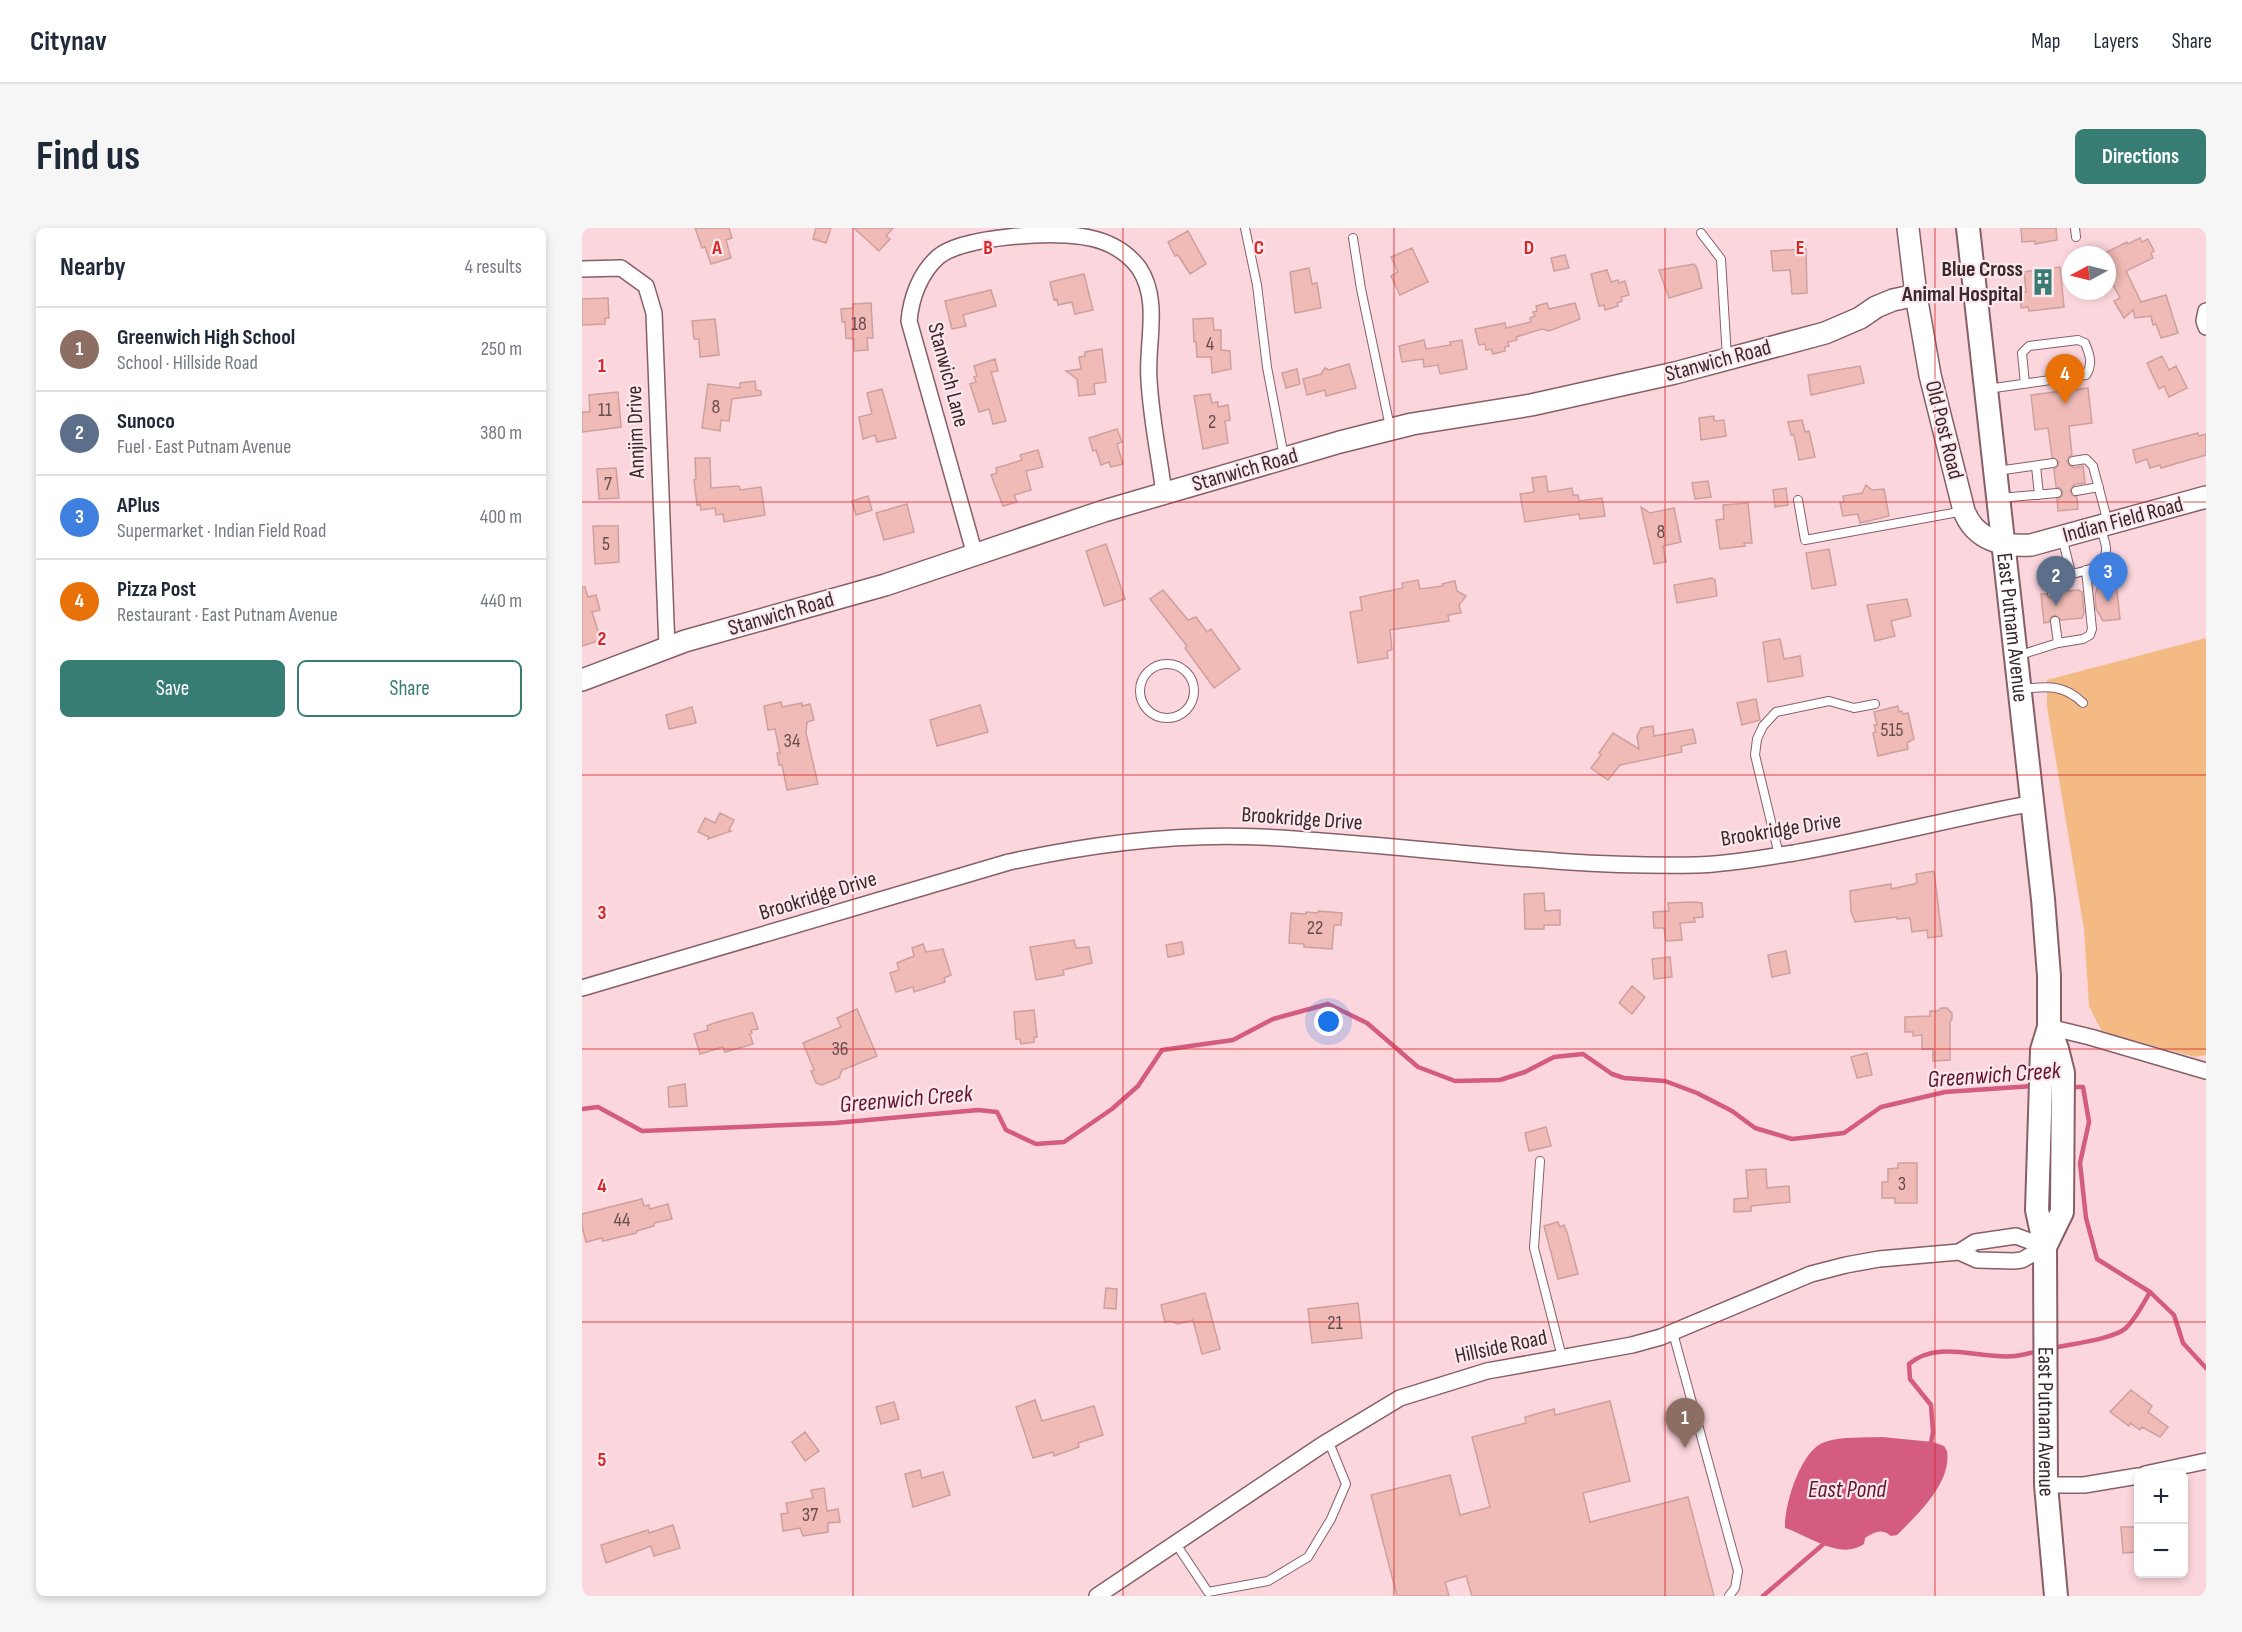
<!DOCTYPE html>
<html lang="en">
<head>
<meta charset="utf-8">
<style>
	:root { --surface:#fff; --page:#f6f6f7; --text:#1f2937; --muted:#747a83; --line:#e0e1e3; --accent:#377d74 }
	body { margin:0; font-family:"Sofia Sans Condensed",sans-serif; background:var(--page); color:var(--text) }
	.controls { position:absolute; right:18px; bottom:18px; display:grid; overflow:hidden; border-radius:9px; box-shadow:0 3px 9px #0003 }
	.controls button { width:54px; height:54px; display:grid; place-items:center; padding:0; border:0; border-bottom:2px solid var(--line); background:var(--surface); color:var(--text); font:30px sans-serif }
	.compass { position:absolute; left:1480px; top:18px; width:54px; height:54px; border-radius:50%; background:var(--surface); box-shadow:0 3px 9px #0003; rotate:263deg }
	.you { position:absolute; left:747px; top:794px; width:21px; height:21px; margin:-15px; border:4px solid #fff; border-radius:50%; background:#1a73e8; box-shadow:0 0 0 9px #1a73e833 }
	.badge { display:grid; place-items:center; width:39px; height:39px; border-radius:50%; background:var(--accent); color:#fff; font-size:20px; font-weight:700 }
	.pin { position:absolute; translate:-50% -50px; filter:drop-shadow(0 2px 3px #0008) }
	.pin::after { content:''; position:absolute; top:32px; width:21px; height:18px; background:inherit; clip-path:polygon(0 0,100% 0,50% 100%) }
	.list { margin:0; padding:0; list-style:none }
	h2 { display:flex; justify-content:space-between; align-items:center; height:78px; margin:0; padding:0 24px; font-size:26px }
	h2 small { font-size:20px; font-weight:400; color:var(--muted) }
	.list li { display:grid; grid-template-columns:39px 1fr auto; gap:18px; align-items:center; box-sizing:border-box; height:84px; padding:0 24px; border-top:2px solid var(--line) }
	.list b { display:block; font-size:22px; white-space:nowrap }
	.list p { margin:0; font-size:20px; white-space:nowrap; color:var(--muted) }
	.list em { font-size:20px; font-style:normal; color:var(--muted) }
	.actions { display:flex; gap:12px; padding:18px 24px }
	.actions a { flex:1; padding:14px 0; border:2px solid var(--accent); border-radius:9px; text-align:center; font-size:21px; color:var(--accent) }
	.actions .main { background:var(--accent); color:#fff }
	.map { position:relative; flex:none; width:1624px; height:1368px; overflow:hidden; border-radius:9px }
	header { display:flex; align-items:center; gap:36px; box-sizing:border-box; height:84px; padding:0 30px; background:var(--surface); border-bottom:2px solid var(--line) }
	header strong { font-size:28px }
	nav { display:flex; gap:33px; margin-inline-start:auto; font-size:21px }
	.intro { display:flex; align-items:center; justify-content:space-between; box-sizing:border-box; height:144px; padding:0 36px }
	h1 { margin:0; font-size:42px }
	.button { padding:15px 27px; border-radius:9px; background:var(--accent); color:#fff; font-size:21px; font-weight:700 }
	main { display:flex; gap:36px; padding:0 36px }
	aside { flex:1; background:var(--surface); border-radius:9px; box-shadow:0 3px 9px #0003 }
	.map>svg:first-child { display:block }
	.green { fill:#f4ba83 }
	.water { fill:#d45c80 }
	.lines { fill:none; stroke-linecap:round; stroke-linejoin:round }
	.stream { stroke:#d45c80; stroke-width:4.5 }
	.building { fill:#f0bbb6; stroke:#cda09d; stroke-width:1.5 }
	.lane-casing { stroke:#875f68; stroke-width:10 }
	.street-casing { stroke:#875f68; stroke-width:18 }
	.secondary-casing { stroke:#875f68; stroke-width:24 }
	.primary-casing { stroke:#875f68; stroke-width:26 }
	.lane { stroke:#fff; stroke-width:8 }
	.street { stroke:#fff; stroke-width:15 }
	.secondary { stroke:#fff; stroke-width:21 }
	.primary { stroke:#fff; stroke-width:22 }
	.grid { fill:none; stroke:#d62828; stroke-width:1.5; stroke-opacity:0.55 }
	.labels { text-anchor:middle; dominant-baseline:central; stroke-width:4.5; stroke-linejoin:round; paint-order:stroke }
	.number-label { font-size:20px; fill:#684d4e }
	.poi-label { font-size:22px; font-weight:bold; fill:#3a282c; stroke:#fce8ec; text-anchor:end }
	.street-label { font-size:22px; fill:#3a282c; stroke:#fce8ec }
	.water-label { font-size:24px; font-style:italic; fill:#621531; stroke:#fce8ec }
	.grid-label { font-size:20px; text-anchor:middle; font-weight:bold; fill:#d62828; stroke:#fce8ec; stroke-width:4.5; stroke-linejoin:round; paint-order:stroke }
</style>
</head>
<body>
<header>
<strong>Citynav</strong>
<nav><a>Map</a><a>Layers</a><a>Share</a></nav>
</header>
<div class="intro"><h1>Find us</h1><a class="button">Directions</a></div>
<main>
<aside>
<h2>Nearby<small>4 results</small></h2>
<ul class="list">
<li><span class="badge" style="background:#8d6e63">1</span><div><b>Greenwich High School</b><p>School · Hillside Road</p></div><em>250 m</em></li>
<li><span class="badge" style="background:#5c6f8a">2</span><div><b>Sunoco</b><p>Fuel · East Putnam Avenue</p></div><em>380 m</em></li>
<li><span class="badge" style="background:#3f7fe0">3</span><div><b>APlus</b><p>Supermarket · Indian Field Road</p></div><em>400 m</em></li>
<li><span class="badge" style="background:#e8710a">4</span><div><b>Pizza Post</b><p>Restaurant · East Putnam Avenue</p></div><em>440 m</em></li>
</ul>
<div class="actions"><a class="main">Save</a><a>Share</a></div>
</aside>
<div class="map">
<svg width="1624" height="1368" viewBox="0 0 1624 1368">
	<rect width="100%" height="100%" fill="#fbd6dd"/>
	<path class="green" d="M1624 410V827L1613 829 1520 804 1507 778 1502 701 1465 479V452Z"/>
	<path class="water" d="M1300 1209 1351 1214 1362 1218 1365 1223C1370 1255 1335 1287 1315 1307L1309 1308C1300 1300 1292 1304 1283 1310L1282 1316C1258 1333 1226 1307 1203 1300 1202 1277 1219 1221 1243 1214 1261 1208 1282 1210 1300 1209Z"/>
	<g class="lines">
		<path class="stream" d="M1487 859H1501L1507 894 1498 935 1504 990 1515 1031 1568 1064 1592 1087 1601 1115 1624 1140
			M0 881 16 879 60 903 253 895 396 882 415 884 424 902 454 916 482 914 530 881 556 858 580 822 651 812 691 791 746 776 785 795 836 839 873 853 918 852 943 844 972 829 1001 826 1030 846 1042 850 1083 853 1115 865 1150 883 1173 900 1210 911 1262 905 1299 879 1363 864 1451 858
			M1471 1120C1489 1116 1532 1111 1544 1100 1554 1090 1561 1076 1568 1064
			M1348 1220 1351 1204 1349 1177 1328 1151 1327 1136C1356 1111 1399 1132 1433 1128 1441 1127 1449 1125 1456 1123
			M1181 1368 1245 1313"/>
	</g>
	<path class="building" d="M113 0H147L150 10 144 12 149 30 129 36 123 19 120 20Z
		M234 0H249L244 15 231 11Z
		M272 0H311L304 8 308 11 297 23Z
		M1439 0H1474L1475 12 1453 16V13L1440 14Z
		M606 3 624 36 608 46 596 27 593 28 586 14Z
		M1558 10 1560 14 1566 11 1572 23 1569 25 1571 30 1544 43 1559 74 1584 67 1596 105 1579 110 1574 96 1571 97 1569 88 1553 90 1551 82 1542 90 1532 73 1538 70 1525 45V24L1545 14 1546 16Z
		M830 20 846 54 818 67 809 48 816 44 809 29Z
		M1224 21 1225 65 1210 66 1208 42 1191 43 1189 23Z
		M983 27 987 40 972 43 969 30Z
		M1112 36 1115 40 1120 60 1087 70 1077 42Z
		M1478 39 1482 79 1447 83 1446 79 1439 80 1438 65 1444 64 1442 44Z
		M727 40 730 56 735 55 739 80 713 85 708 44Z
		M1025 42 1029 54 1036 52 1037 55 1043 53 1047 67 1039 69 1040 73 1035 75 1036 78 1023 82 1022 77 1017 78 1009 46Z
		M502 46 511 82 493 86 490 74 476 77 475 71 472 72 468 54Z
		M409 62 414 78 381 87 384 98 370 101 363 73Z
		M26 70 27 90H23V96L0 97V71Z
		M289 75 291 110H285L286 122 272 123V111L264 110 263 94H260L259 81 271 80V76Z
		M965 75 967 81 993 75 998 91 967 103 960 101 934 109 935 112 926 114 927 118 923 119V123L911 126 909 121 904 122 903 116 897 117 893 101 923 95 924 100 949 94 948 90 953 88 951 84 955 83 954 78Z
		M631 90 632 102H639V122L648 123 649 141 630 145 629 129H615L614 114H612L611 91Z
		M133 91 137 127 118 129 117 111H112L110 93Z
		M842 112 844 121 869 117 868 114 880 112 885 141 858 146 856 137 842 139 841 131 820 134 817 118Z
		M520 121 524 154 512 156 513 166 497 168 495 151 484 143 499 141 497 129 503 128V124Z
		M1580 128 1587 142 1594 138 1605 160 1587 169 1582 158 1577 161 1565 135Z
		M413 131 416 143 409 144 424 193 411 196 407 181 397 184 388 156 394 154 392 149 395 148 392 138Z
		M767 136 774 160 744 168 743 162 725 167 721 151 739 146 743 140 747 142Z
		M1278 138 1282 155 1229 167 1226 147Z
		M715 141 718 156 704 160 700 145Z
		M173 153 174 162 179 163V167L150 171 147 193 139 192 138 203 120 200 126 156 158 160V155Z
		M1506 160 1510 195 1487 198 1490 227 1487 229 1485 233 1487 237 1492 240 1501 238 1503 255 1493 256 1488 262 1490 267 1495 269 1496 281 1476 283 1475 271 1480 268 1481 264 1478 260 1474 259 1472 241 1476 238 1477 234 1470 229 1466 200 1453 202 1449 167Z
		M300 161 314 210 295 214 293 207 281 211 277 189 290 186 285 165Z
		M36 164 39 199 0 204V184H8L7 167Z
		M628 166 630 175 636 174V179L646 177 648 192 643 193 646 215 621 221 612 168Z
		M1132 188V193L1142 192 1144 208 1119 212 1117 190Z
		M1220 192 1223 204 1227 203 1233 229 1217 232 1212 207H1209L1206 194Z
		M535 201 540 214 535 216 541 236 529 239 527 234 519 237 514 222 511 223 507 210Z
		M1616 205 1617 208 1624 206V227L1579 240 1578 237 1568 240 1565 231 1554 235 1551 222Z
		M456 222 461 239 444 243 449 262 432 267 435 274 421 278 409 247 415 245 414 240 440 232 438 227Z
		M113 230H128L129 260 157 258 158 262 179 259 183 287 142 294 141 286 134 287 133 280 119 282 118 276 115 277 112 252 114 251Z
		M34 240 37 270 17 271 15 241Z
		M964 248 966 264 990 260 991 267H996L997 273 1020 270 1023 288 998 291 997 286 943 294 938 266 952 264 950 250Z
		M1126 253 1129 269 1113 271 1110 255Z
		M1284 257 1290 262 1302 261 1307 288 1278 295 1276 286 1261 288 1258 275 1262 274 1261 268 1280 265Z
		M1204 260 1206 277 1193 279 1191 262Z
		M286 268 290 282 274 287 270 273Z
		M1166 275 1170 315H1162L1163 318 1138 321 1134 292 1142 291 1141 277Z
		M325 276 332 304 302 312 294 285Z
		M1059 279 1068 285 1092 280 1099 314 1081 318 1084 334 1072 336Z
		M11 298H36L37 334 13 336Z
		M524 316 543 371 522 378 504 323Z
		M1247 321 1254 357 1230 361 1224 325Z
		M1130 350 1133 352 1135 368 1095 375 1092 357Z
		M836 352 838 361 861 358 860 356 873 353 875 363 884 368 877 377 879 385 866 387 867 393 808 402 810 422 805 423 806 430 776 435 768 384 780 382 778 369 821 360 820 355Z
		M1534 353 1538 391 1521 393 1514 381 1513 367 1517 354Z
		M0 359H3L6 369 14 367 18 382 10 384 19 412 0 418Z
		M581 362 606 392 614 389 625 404 629 401 658 441 632 460 603 420 605 418 568 371Z
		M1496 362 1500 364 1502 385 1500 390 1479 392 1473 387 1469 389 1467 394 1462 395 1459 366H1464L1467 370 1471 371 1475 368 1476 364Z
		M1325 371 1329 388 1309 393 1313 408 1293 413 1285 377Z
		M1198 411 1202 431 1218 428 1221 448 1186 454 1181 414Z
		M1174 471 1178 492 1160 497 1155 475Z
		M199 474 200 479 220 475V478L228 476 232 492 225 494 224 505 236 556 205 562 200 537H197L195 525H198L193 501 186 502 182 478Z
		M398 477 406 504 355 518 348 492Z
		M1316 478 1317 484 1320 483 1321 486 1326 485 1332 511 1325 515 1326 521 1296 528 1291 505 1294 504 1292 497H1295L1292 484Z
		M110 479 114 495 87 501 84 487Z
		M1071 498 1072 508 1111 501 1114 515 1099 518 1100 524 1038 537 1026 552 1009 540 1019 527 1017 525 1031 505 1057 521 1055 508 1059 500Z
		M138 585 152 592 147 602 149 603 126 611 127 609 116 604 123 590 133 595Z
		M1352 643 1360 708 1346 710 1345 702 1330 704 1328 690 1315 691V689L1273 694 1269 683 1268 663 1309 656V661L1332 656 1335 655 1334 646Z
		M962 665 963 683 978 682V697H962V701H943L942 666Z
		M1111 674 1120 675 1121 689 1112 690 1113 694 1098 695 1100 712 1084 713 1082 700H1072L1071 684 1087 683 1086 675Z
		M736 683 760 685 759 697H752L750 721 722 719V716L707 715 709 685 724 686V684L736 685Z
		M492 712 494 720 507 719 510 735 481 742 482 747 454 752 448 719Z
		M600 714 602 726 586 729 584 717Z
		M341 716 344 724 361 721 369 747 362 750 363 754 332 764 331 759 314 764 308 745 317 742 315 735 332 728 330 720Z
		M1204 723 1208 745 1190 749 1186 727Z
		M1088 729 1090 749 1072 751 1070 731Z
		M1050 758 1063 769 1050 786 1037 775Z
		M1359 780H1365L1370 785V791L1368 794V832L1351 833V821H1340V807L1331 808V804H1323V789L1348 788V783H1356Z
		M275 781 295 828 260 842 257 850 240 857 234 855 229 843 232 842 221 815 259 799 255 790Z
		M452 782 455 809H452V814L439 816 438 811H434L432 784Z
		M168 785H171L176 801 169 802 170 805 168 806 171 816 143 824 141 819 118 826 112 806 126 802 125 798 132 795Z
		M1285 825 1290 847 1275 850 1269 829Z
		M103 856 105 878 87 879 86 859Z
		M964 899 969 918 947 923 943 905Z
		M1316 935H1335V975H1313V970H1300V954H1306V941L1316 940Z
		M1184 941 1185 960 1207 958 1208 974 1169 978V983L1152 984V971L1166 970 1164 942Z
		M60 971 62 978 67 977 68 981 86 976 90 991 72 995V998L55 1003 54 1005 21 1013 20 1010 4 1014 0 998V986Z
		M976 994 978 999 982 997 985 1004 996 1046 976 1051 962 998Z
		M524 1060 535 1061 534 1081 522 1080Z
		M623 1065 638 1121 620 1126 611 1092 596 1096 588 1093 583 1094 579 1077Z
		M776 1075 780 1110 730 1115 726 1081Z
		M1549 1162 1570 1178 1566 1184 1586 1199 1578 1209 1560 1199 1558 1202 1548 1195 1547 1198 1528 1184Z
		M453 1172 460 1193 512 1178 521 1207 496 1215 497 1219 472 1228 471 1224 451 1230 434 1179Z
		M1028 1173 1048 1253 1001 1265 1008 1294 1106 1269 1132 1368H890L884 1348 863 1354 867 1368H815L789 1267 868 1247 878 1287 908 1279 890 1209 944 1195 943 1189 972 1181 973 1187Z
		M312 1174 317 1191 299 1196 294 1179Z
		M223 1204 237 1223 223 1233 210 1214Z
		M338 1242 340 1250 361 1244 368 1267 331 1279 323 1246Z
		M242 1260 245 1283 256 1281 258 1294 246 1295V1304L221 1308 218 1300 201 1303 199 1286 206 1285 204 1275 231 1270 229 1262Z
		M91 1297 98 1320 72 1328 69 1318 24 1335 19 1317 66 1302 67 1305Z
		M1539 1299H1557V1324L1541 1325Z"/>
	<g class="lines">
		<defs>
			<path id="lane" d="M663 0 675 57 685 139 702 229
				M1493 0 1494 9
				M1119 5 1139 31 1145 130
				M771 10 779 61 808 199
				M1405 161 1504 147C1511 136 1508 127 1503 115L1496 112 1447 118 1440 125 1443 156
				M1491 233 1504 231 1511 238 1526 295
				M1454 238 1457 267
				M1415 243 1471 235
				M1494 263 1517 259
				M1418 270 1475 265
				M1216 272 1223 312 1382 283
				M1480 309 1489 345
				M1470 365V356L1473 350C1490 344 1522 345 1524 323 1525 316 1520 307 1519 300
				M1473 393 1476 415
				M1435 428 1476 415 1501 411 1508 407 1510 401 1504 342
				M558 463a27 27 0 1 1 54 0a27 27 0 1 1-54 0Z
				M1440 461C1464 458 1482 456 1501 475
				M1197 627 1173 527 1175 511 1181 498 1194 484 1247 473 1272 480 1293 476
				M958 933 952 1020 980 1129
				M1091 1105 1156 1343 1153 1360 1147 1368
				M594 1316 626 1364 686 1353 726 1329 749 1291 764 1256 746 1212"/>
			<path id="street" d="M0 41 39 40 64 58 72 85 85 420
				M1624 83 1622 93 1624 99
				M393 327 327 93C329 70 338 45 356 29 380 8 477 2 508 10 527 14 545 24 557 40 579 73 564 116 567 152 569 190 577 227 582 265
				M0 760 427 634C509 616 595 605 679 609 824 616 968 640 1114 637 1147 636 1179 630 1212 625 1292 611 1371 590 1451 575
				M1467 799 1508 809 1624 843
				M1377 1024 1395 1032 1432 1033 1440 1032 1463 1019
				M1563 1246 1624 1233
				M1464 1257H1502L1556 1248
				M515 1368 740 1217 818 1170 905 1143 1050 1117 1079 1109 1229 1046 1264 1037 1297 1031 1377 1024 1393 1014 1434 1008 1463 1019"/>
			<path id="secondary" d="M1326 0 1334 67 1348 147 1382 283C1393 312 1421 319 1449 317L1624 269
				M0 452 103 413 303 357 522 283 758 214 830 196 949 177 1093 145 1243 105 1278 90 1294 79 1311 72 1334 67"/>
			<g id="primary">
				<path id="s1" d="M1386 0 1461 671 1467 748V799L1460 822 1455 982 1463 1019 1464 1257 1474 1368"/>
				<path d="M1463 1019 1480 984 1481 845 1475 821 1467 799"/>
			</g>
		</defs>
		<use href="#lane" class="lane-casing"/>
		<use href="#street" class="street-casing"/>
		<use href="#secondary" class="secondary-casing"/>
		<use href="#primary" class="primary-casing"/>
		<use href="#lane" class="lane"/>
		<use href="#street" class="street"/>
		<use href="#secondary" class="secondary"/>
		<use href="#primary" class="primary"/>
	</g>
	<path class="grid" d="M271 0V1368M541 0V1368M812 0V1368M1083 0V1368M1353 0V1368M0 274H1624M0 547H1624M0 821H1624M0 1094H1624"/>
	<defs>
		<symbol id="building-bare" viewBox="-9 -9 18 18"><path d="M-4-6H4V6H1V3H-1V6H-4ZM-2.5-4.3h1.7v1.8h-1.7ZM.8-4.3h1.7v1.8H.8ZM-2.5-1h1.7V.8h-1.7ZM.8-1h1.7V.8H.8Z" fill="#377d74" stroke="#fce8ec" stroke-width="2.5" paint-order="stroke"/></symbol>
	</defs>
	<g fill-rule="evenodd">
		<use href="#building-bare" x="1442" y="35" width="38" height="38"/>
	</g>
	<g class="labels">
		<g class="number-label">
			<text x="277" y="96">18</text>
			<text x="628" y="116">4</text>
			<text x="134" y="179">8</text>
			<text x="23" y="182">11</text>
			<text x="630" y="194">2</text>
			<text x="26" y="256">7</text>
			<text x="1079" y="304">8</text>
			<text x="24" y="316">5</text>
			<text x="1310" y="502">515</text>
			<text x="210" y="513">34</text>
			<text x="733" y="700">22</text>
			<text x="258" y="821">36</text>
			<text x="1320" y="956">3</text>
			<text x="40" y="992">44</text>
			<text x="753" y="1095">21</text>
			<text x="228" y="1287">37</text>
		</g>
		<g class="poi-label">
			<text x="1441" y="41">Blue Cross<tspan x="1441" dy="25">Animal Hospital</tspan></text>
		</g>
		<g class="street-label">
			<text transform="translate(1136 133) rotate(-15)">Stanwich Road</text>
			<text transform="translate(366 147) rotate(75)">Stanwich Lane</text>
			<text transform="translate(1362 202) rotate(76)">Old Post Road</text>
			<text transform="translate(54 204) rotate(-92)">Annjim Drive</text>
			<text transform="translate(663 242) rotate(-16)">Stanwich Road</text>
			<text transform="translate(1541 292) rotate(-15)">Indian Field Road</text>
			<text transform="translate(199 386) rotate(-16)">Stanwich Road</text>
			<text stroke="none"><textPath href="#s1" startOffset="402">East Putnam Avenue</textPath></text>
			<text transform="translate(720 591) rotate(4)">Brookridge Drive</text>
			<text transform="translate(1199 602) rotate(-9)">Brookridge Drive</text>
			<text transform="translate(236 668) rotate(-17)">Brookridge Drive</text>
			<text transform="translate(919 1119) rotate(-12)">Hillside Road</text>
			<text stroke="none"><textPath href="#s1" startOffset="1200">East Putnam Avenue</textPath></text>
		</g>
		<g class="water-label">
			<text transform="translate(1412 847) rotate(-4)">Greenwich Creek</text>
			<text transform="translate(324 871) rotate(-5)">Greenwich Creek</text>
			<text x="1265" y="1261">East Pond</text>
		</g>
	</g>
	<g class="grid-label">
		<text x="135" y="26">A</text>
		<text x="406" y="26">B</text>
		<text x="677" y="26">C</text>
		<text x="947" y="26">D</text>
		<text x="1218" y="26">E</text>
		<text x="20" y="144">1</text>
		<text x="20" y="417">2</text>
		<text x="20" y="691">3</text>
		<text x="20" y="964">4</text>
		<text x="20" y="1238">5</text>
	</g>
</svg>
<div class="controls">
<button>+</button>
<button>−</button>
</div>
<svg class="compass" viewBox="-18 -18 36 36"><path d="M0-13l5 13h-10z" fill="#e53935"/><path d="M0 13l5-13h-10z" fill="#747a83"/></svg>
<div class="you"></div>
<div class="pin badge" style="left:1103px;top:1220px;background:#8d6e63">1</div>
<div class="pin badge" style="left:1474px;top:378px;background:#5c6f8a">2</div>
<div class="pin badge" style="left:1526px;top:374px;background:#3f7fe0">3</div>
<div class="pin badge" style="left:1483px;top:176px;background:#e8710a">4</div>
</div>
</main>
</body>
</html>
